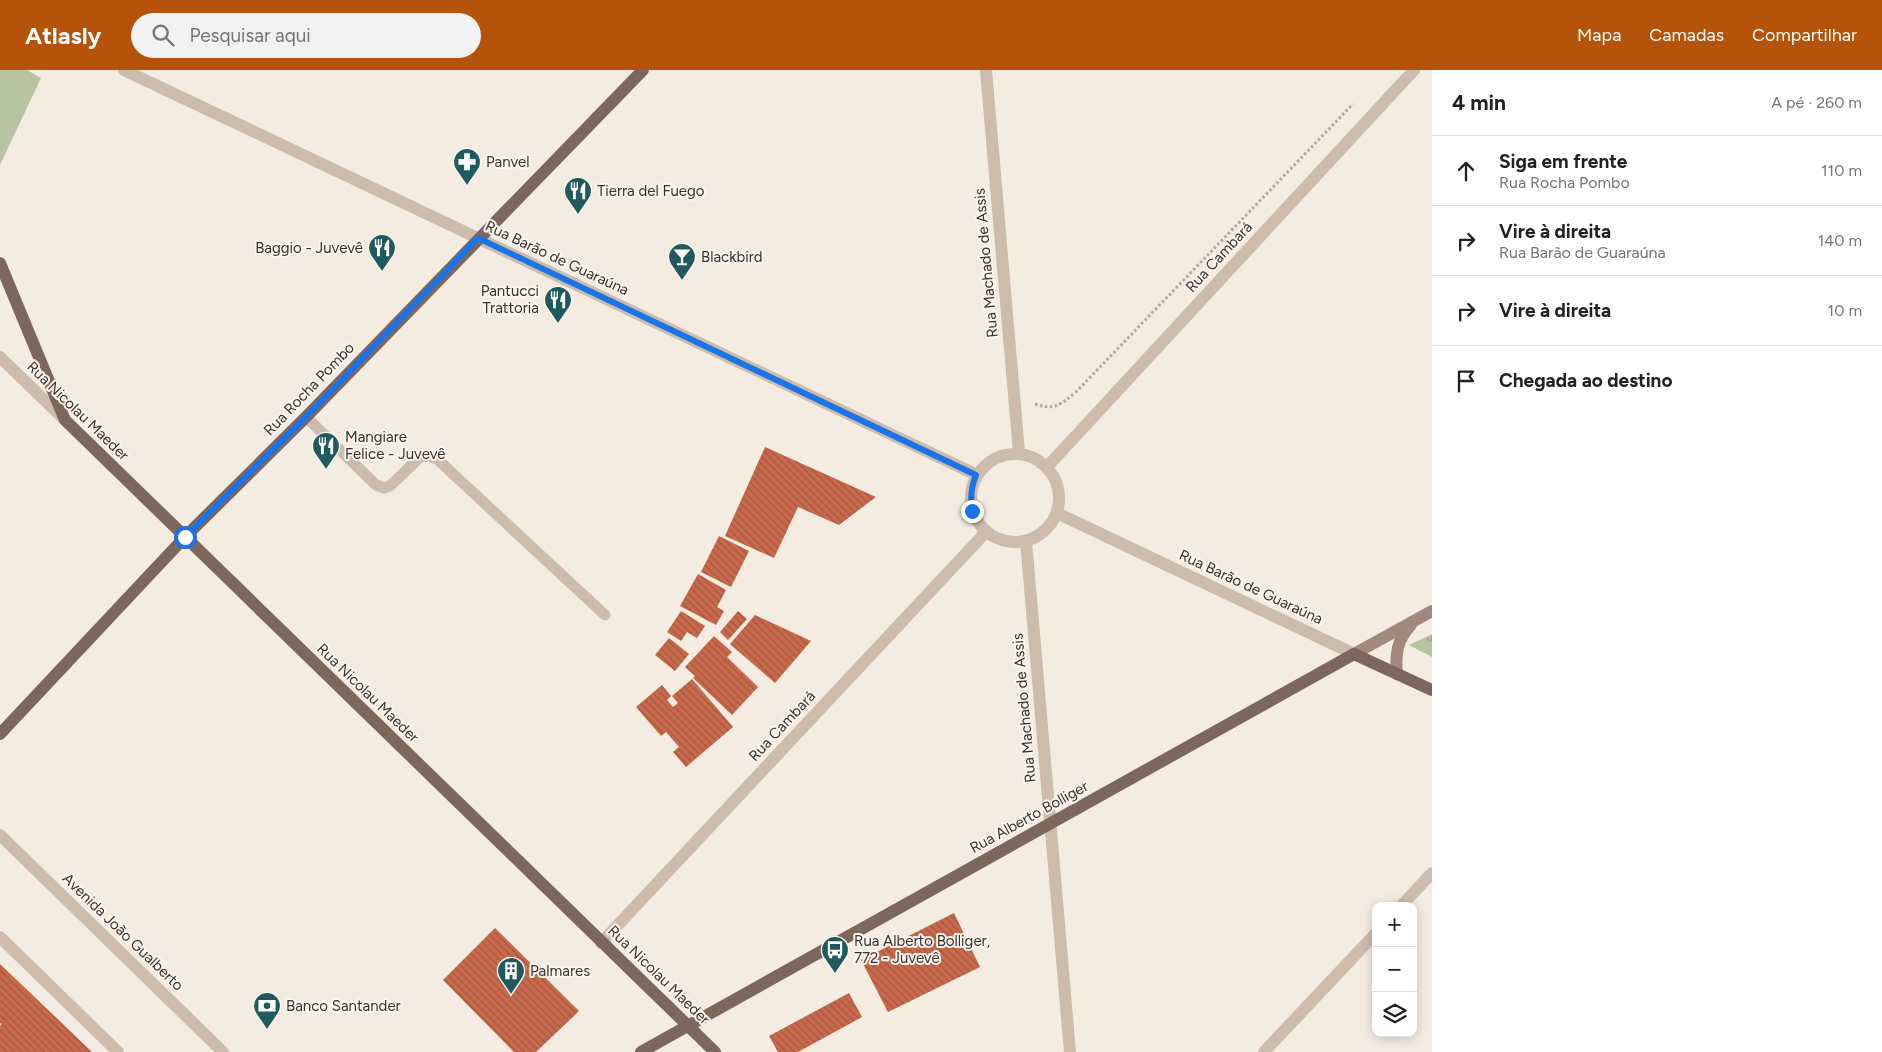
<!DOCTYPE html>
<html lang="pt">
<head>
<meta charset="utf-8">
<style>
	:root { --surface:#fff; --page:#f2f2f2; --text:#202124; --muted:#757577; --line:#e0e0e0; --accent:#b45309 }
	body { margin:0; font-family:Figtree,sans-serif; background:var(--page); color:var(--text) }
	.controls { position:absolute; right:15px; bottom:15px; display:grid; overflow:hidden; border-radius:10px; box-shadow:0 2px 12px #0003 }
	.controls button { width:45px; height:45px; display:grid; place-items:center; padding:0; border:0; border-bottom:1px solid var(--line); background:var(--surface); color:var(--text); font:25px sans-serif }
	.stop { position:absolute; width:15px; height:15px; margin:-11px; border:4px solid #1a73e8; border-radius:50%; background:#fff }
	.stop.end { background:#1a73e8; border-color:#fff; box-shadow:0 1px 5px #0008 }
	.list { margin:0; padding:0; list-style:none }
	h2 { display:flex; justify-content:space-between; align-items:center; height:65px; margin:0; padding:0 20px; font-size:21px }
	h2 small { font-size:16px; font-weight:400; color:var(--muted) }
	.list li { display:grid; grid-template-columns:32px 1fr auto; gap:15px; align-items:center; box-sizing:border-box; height:70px; padding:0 20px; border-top:1px solid var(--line) }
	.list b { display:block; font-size:19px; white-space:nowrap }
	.list p { margin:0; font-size:16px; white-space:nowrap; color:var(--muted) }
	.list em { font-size:16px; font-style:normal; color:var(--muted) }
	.icon { flex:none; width:28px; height:28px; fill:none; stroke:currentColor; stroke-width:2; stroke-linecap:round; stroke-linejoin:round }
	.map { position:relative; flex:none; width:1432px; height:982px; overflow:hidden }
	header { display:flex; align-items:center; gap:30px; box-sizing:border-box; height:70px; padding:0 25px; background:var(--accent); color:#fff }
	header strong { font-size:24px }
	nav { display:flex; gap:28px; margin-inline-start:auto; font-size:18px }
	.search { width:350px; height:45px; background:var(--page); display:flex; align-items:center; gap:12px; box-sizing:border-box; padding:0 18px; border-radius:28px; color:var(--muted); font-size:19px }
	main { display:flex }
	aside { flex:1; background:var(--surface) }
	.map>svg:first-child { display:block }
	.grass { fill:url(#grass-tufts) }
	.green { fill:#b8c4a0 }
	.building { fill:url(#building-back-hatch) }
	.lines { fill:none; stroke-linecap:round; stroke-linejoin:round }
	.path { stroke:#b9a596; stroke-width:3; stroke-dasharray:2.5 2.5; stroke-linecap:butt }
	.service { stroke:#cdbbac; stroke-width:11 }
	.minor { stroke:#cdbbac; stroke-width:12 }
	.tertiary { stroke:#cdbbac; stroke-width:12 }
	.secondary { stroke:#a18a7d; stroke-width:12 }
	.primary { stroke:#7d675c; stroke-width:12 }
	.route { stroke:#1a73e8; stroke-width:6 }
	.labels { text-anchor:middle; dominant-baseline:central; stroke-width:4; stroke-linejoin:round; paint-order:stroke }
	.poi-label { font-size:15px; fill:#3b302b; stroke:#fbf5ee; text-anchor:start }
	.street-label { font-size:15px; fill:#3b302b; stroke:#fbf5ee }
</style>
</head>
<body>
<header>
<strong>Atlasly</strong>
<div class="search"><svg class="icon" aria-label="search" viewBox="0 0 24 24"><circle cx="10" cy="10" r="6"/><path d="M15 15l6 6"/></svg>Pesquisar aqui</div>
<nav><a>Mapa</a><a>Camadas</a><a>Compartilhar</a></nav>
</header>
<main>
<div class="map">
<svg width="1432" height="982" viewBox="0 0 1432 982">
	<defs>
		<pattern id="grass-tufts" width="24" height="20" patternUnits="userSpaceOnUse" patternTransform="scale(1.25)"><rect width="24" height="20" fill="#b8c4a0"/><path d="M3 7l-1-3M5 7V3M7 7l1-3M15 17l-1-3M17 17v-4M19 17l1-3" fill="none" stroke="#97a083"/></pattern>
		<pattern id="building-back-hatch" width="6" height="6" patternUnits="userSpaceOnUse" patternTransform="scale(1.25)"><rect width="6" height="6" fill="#c8694b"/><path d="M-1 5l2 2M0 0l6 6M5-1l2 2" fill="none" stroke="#a4573f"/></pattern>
	</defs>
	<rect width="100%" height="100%" fill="#f4ebe1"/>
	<path class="grass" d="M1432 564V587L1409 575Z"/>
	<path class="green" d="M0 0H27L41 8 0 95Z"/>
	<path class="building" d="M765 377 876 427 839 455 798 437 774 488 725 466Z
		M719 466 749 481 731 517 701 502Z
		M698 504 726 520 717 537 724 541 716 555 680 536Z
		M681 541 705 556 697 568 687 562 681 571 667 562Z
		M738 541 747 549 728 570 720 562Z
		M755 545 811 571 775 613 730 574Z
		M714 566 732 582 727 587 758 617 732 645 693 608 695 606 685 597Z
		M669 568 689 584 675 601 655 585Z
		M692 609 733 657 686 697 673 682 679 677 666 662 661 666 636 637 662 615 671 626 667 630 673 637 678 633 672 626Z
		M954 843 980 897 888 942 861 890Z
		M495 858 579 941 536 982H514L443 910Z
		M0 894 92 982H0V956L2 954 0 953Z
		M849 923 862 947 798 982H778L769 966Z"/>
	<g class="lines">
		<path class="path" d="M1035 334C1055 341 1061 334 1076 322L1353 34"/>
		<path class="service" d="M306 347 376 415 384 418 390 416 420 387 429 386 437 389 605 545"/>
		<path class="minor" d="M124 0 977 405
			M986 0 1019 383
			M0 287 65 350
			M971 428a44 44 0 1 1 88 0a44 44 0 1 1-88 0Z
			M1047 397 1414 0
			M1057 443 1354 584
			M1026 471 1070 982
			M1401 836 1432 803
			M601 873 986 462
			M1264 982 1376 863"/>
		<path class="tertiary" d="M0 765 223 982
			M0 867 118 982"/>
		<path class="secondary" d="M1354 584 1432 541
			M1397 604C1395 584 1397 570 1411 555"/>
		<path class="primary" d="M0 193 65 350 715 982
			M0 664 185 467 306 347 643 0
			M641 982 1354 584 1432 620"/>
	</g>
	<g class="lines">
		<path class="route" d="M185 467 306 347 478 168 976 405C971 417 970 427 972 441"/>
	</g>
	<defs>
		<symbol id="pharmacy-pin" viewBox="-11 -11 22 30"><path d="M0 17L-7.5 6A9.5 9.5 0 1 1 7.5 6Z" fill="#1f5a5e" stroke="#fbf5ee"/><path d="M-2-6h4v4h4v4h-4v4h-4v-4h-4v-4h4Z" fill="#fff"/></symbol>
		<symbol id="restaurant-pin" viewBox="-11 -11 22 30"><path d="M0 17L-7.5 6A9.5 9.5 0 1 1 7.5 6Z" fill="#1f5a5e" stroke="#fbf5ee"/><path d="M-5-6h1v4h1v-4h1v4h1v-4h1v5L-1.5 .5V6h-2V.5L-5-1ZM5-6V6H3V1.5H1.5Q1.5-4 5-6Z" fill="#fff"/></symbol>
		<symbol id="bar-pin" viewBox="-11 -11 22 30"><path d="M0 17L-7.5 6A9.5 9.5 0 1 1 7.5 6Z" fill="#1f5a5e" stroke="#fbf5ee"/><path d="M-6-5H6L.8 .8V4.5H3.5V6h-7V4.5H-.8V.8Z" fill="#fff"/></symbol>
		<symbol id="bus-pin" viewBox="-11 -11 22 30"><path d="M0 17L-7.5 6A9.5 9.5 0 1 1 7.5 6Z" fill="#1f5a5e" stroke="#fbf5ee"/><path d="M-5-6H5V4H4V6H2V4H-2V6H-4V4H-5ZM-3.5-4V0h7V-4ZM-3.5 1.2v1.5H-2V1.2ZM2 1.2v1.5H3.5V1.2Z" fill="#fff"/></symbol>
		<symbol id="building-pin" viewBox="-11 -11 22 30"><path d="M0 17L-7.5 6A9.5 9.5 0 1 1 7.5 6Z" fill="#1f5a5e" stroke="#fbf5ee"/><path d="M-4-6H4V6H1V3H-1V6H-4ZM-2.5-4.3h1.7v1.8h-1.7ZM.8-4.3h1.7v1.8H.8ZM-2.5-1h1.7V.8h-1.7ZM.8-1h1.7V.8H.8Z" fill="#fff"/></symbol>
		<symbol id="bank-pin" viewBox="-11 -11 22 30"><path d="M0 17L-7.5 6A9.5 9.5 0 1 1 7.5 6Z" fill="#1f5a5e" stroke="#fbf5ee"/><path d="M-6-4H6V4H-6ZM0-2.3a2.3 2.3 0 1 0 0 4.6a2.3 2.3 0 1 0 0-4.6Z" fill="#fff"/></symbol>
	</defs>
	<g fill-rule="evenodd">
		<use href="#pharmacy-pin" x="451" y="76" width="32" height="43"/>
		<use href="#restaurant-pin" x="562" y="105" width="32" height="43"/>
		<use href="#restaurant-pin" x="366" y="162" width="32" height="43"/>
		<use href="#bar-pin" x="666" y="171" width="32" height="43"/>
		<use href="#restaurant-pin" x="542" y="214" width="32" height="43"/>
		<use href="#restaurant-pin" x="310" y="360" width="32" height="43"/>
		<use href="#bus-pin" x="819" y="864" width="32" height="43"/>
		<use href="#building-pin" x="495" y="885" width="32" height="43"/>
		<use href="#bank-pin" x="251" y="920" width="32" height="43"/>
	</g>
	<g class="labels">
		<g class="poi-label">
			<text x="486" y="92">Panvel</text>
			<text x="597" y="121">Tierra del Fuego</text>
			<text x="363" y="178" text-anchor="end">Baggio - Juvevê</text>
			<text x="701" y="187">Blackbird</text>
			<text x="539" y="221" text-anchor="end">Pantucci<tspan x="539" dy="17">Trattoria</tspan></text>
			<text x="345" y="367">Mangiare<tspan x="345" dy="17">Felice - Juvevê</tspan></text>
			<text x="854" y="871">Rua Alberto Bolliger,<tspan x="854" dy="17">772 - Juvevê</tspan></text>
			<text x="530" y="901">Palmares</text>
			<text x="286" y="936">Banco Santander</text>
		</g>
		<g class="street-label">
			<text transform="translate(1219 187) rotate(-47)">Rua Cambará</text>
			<text transform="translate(557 188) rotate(25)">Rua Barão de Guaraúna</text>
			<text transform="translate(986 193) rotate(-95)">Rua Machado de Assis</text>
			<text transform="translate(309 319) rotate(-46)">Rua Rocha Pombo</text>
			<text transform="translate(78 341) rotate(44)">Rua Nicolau Maeder</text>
			<text transform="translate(1251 517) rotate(25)">Rua Barão de Guaraúna</text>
			<text transform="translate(368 623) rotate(44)">Rua Nicolau Maeder</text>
			<text transform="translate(1024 638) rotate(-95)">Rua Machado de Assis</text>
			<text transform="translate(782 656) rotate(-47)">Rua Cambará</text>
			<text transform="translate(1029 747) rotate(-29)">Rua Alberto Bolliger</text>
			<text transform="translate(123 862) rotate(44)">Avenida João Gualberto</text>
			<text transform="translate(659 905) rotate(44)">Rua Nicolau Maeder</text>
		</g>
	</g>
</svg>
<div class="controls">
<button>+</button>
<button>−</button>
<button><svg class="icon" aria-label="layers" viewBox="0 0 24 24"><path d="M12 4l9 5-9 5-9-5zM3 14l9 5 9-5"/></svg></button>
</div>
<div class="stop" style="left:185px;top:467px"></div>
<div class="stop end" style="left:972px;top:441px"></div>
</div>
<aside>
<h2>4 min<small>A pé · 260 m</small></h2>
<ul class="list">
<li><svg class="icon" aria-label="ahead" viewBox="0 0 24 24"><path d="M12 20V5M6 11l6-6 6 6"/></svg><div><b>Siga em frente</b><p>Rua Rocha Pombo</p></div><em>110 m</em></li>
<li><svg class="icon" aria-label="right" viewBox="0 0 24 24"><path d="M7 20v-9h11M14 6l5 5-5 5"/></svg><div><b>Vire à direita</b><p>Rua Barão de Guaraúna</p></div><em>140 m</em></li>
<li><svg class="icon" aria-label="right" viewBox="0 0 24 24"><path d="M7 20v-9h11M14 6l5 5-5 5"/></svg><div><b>Vire à direita</b></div><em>10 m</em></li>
<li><svg class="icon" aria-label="arrive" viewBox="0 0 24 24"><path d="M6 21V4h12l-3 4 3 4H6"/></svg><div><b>Chegada ao destino</b></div></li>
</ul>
</aside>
</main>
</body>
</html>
